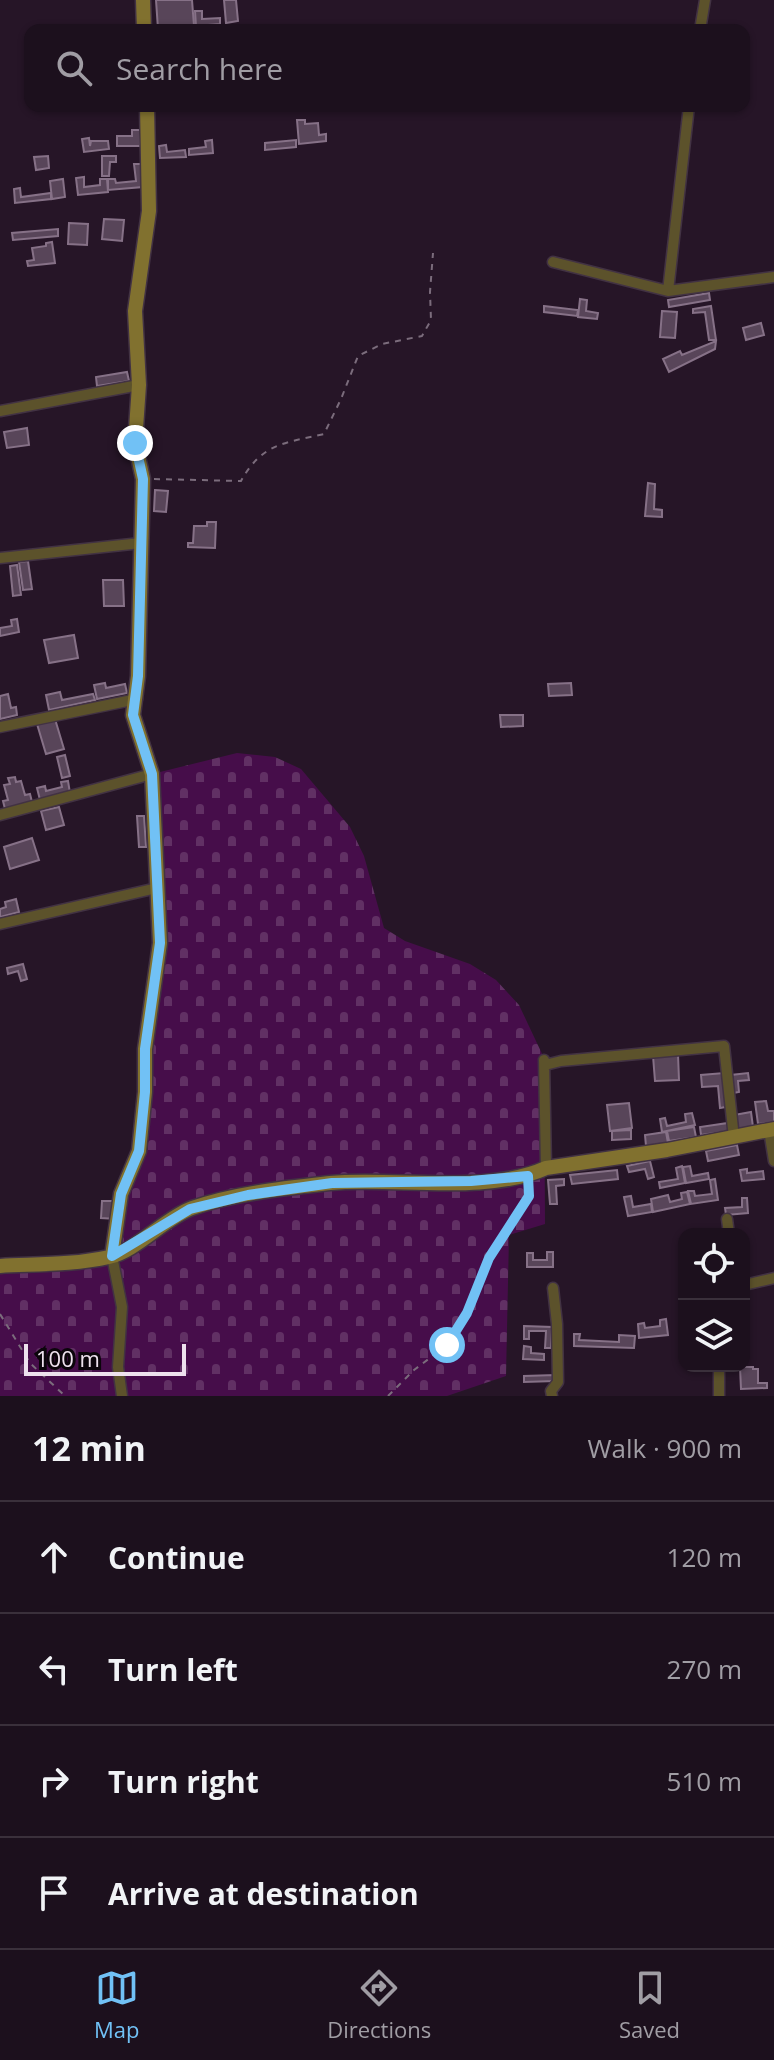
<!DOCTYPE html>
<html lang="en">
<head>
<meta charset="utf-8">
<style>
	:root { --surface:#1c101d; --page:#291e2a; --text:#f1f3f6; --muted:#a09da4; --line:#3a303b; --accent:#71c1f5 }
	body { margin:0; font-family:"Open Sans",sans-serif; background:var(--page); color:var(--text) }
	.controls { position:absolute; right:24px; bottom:24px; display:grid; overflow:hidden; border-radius:16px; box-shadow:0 2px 6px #0004 }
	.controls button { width:72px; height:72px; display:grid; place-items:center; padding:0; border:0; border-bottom:2px solid var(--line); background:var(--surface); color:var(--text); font:40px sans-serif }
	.scale { position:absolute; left:24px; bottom:20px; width:162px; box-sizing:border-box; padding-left:8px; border:4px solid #ede1ed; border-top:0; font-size:22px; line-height:28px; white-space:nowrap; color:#ede1ed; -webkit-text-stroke:6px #0b050b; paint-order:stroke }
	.stop { position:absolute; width:24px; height:24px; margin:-18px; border:6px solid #71c1f5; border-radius:50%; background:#fff }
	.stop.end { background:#71c1f5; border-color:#fff; box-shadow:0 2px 8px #0008 }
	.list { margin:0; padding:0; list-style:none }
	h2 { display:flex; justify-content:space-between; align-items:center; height:104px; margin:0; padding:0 32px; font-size:34px }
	h2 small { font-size:26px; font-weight:400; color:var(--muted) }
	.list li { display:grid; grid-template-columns:52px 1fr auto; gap:24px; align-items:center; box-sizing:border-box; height:112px; padding:0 32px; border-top:2px solid var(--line) }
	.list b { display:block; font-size:30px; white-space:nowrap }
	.list em { font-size:26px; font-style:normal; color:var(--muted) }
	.icon { flex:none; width:44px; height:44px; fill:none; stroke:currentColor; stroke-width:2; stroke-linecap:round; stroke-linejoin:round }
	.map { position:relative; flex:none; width:774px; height:1396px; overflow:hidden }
	.search { position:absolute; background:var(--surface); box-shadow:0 2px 6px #0004; left:24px; right:24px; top:24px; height:88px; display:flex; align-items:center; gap:20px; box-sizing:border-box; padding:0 28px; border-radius:16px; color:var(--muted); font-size:30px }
	.sheet { height:552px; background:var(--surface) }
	nav { display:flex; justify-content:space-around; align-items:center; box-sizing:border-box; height:112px; border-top:2px solid var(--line); background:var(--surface); font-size:22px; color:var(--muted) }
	nav a { display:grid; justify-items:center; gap:4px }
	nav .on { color:var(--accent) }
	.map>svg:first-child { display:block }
	.cemetery { fill:url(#cemetery-stones) }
	.building { fill:#584559; stroke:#867187; stroke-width:2 }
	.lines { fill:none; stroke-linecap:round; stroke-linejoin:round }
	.street-casing { stroke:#423243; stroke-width:13 }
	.secondary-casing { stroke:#423243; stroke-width:17 }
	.path { stroke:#7b6c7c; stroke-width:2; stroke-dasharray:6 6; stroke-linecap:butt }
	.street { stroke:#5c522b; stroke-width:10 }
	.secondary { stroke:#81712f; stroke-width:14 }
	.route { stroke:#71c1f5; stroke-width:10 }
</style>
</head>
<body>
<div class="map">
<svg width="774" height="1396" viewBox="0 0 774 1396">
	<defs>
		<pattern id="cemetery-stones" width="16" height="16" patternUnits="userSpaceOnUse" patternTransform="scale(2)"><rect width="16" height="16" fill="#460d4a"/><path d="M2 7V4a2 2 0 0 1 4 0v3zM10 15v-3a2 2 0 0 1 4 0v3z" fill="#613064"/></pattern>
	</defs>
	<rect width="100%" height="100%" fill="#261527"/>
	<path class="cemetery" d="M237 753 275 757 301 769 350 827 364 856 384 928 405 941 470 964 496 980 519 1005 544 1058 545 1224 509 1235 506 1376 447 1396H0V1266L113 1256 121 1194 139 1151 155 984 152 774Z"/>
	<path class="building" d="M156 0H192L194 26 158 29Z
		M224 0H236L238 21 226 23Z
		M195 11H202V19L220 18V24L196 26Z
		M297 120H305V124L318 123 319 135 326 134V141L299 144Z
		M132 130H140V146H117V136H132Z
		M89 138 90 146 91 141H108L109 149 84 152 82 139Z
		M212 140 213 153 189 155V149L206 147 205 141Z
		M296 140V147L265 150V143Z
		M166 145 167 152 185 150 186 157 160 158 159 146Z
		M48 156 49 168 36 170 34 157Z
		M102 156H116V162H110L109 176H102Z
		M134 164H141L143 187 108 190V179H115L116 183 136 181Z
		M84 177V187L100 185V179H107L108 192 78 195 76 178Z
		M63 179 65 197 52 199 50 181Z
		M20 188 21 197 51 193V199L15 203 14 189Z
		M104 219 124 220 122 241 102 239Z
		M69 223 88 224 87 245 68 244Z
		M58 229V236L13 240 12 233Z
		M52 242 55 263 28 266 27 261 34 260 32 248 46 246V243Z
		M709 293 710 300 669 307 668 300Z
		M580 299 587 300 586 311 598 313 597 319 578 317Z
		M544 306 578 310 577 316 544 312Z
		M711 306 716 340H709L705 312 693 313V309Z
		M662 311 677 312 675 338 660 337Z
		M761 323 764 335 746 340 743 328Z
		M716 341 715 349 669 372 663 359 680 351 682 355Z
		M127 372 129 381 97 386 96 377Z
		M27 428 29 445 7 448 4 432Z
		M648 483 655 484 654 509 662 510V517L645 516Z
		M155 490 168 491 166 512 154 511Z
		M207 522H216L215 548 188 547V543H193L194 526H207Z
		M28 561 32 589 23 590 19 562Z
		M17 565 21 595 13 596 10 566Z
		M103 580H123L124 606H104Z
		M17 619 19 632 0 636V628L12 626 11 620Z
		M74 635 78 658 49 663 44 640Z
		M105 683 106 688 125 684 127 693 97 699 94 685Z
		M571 683 572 695 549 696 548 684Z
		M60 692 62 700 93 694 95 700 49 710 46 695Z
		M8 694 11 708 16 707 17 715 0 719V696Z
		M500 715H523V726L501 727Z
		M55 719 64 749 46 754 37 724Z
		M65 755 70 776 62 778 57 757Z
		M15 777 16 782 21 781 25 795 30 794 32 802 5 809 3 801 8 800 4 785 10 784 8 778Z
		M68 781 70 793 40 800 37 788 45 786 46 791 62 787 61 782Z
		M59 807 64 825 46 830 41 811Z
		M137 816H144L146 847H139Z
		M32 838 39 860 10 869 4 847Z
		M16 899 19 912 0 917V909L6 907 5 902Z
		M23 964 27 979 21 981 18 971 8 974 7 968Z
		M678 1054 679 1080 655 1081 653 1056Z
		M724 1073 726 1107 720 1108 718 1086 702 1087 701 1075Z
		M748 1073 749 1080 738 1081 739 1092 733 1093 731 1075Z
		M766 1101 768 1111H774V1122L758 1124 755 1102Z
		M629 1103 632 1128 610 1131 607 1105Z
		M751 1112 753 1127 736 1129 734 1115Z
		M692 1113 695 1125 662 1132 660 1119 665 1118 667 1126 686 1122 685 1114Z
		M728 1123 729 1131 701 1135 700 1127Z
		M694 1127 696 1137 669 1141 667 1131Z
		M631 1130V1139L612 1140V1131Z
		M666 1132 668 1143 646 1146 645 1135Z
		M737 1145 739 1155 708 1161 706 1151Z
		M650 1161 654 1177 648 1179 645 1169 629 1172 627 1166Z
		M682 1166 685 1183 660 1188 659 1182 678 1179 676 1168Z
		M690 1166 692 1176 708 1173 709 1179 686 1183 683 1167Z
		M747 1169V1173L763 1171 764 1179 742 1181 740 1170Z
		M617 1170 618 1179 572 1184 570 1175Z
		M564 1179V1185L556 1186 557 1204H550L548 1180Z
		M715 1179 718 1200 691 1204 688 1191H694L695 1196 712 1194 710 1180Z
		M687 1192 690 1204 653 1212 651 1199 668 1195 670 1202 682 1199 681 1193Z
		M631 1196 633 1207 651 1204 652 1212 628 1216 624 1197Z
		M742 1198H747L748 1213 726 1215 725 1208 742 1207Z
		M102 1201H117L116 1219 101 1218Z
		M547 1252H553V1267H527V1253H533V1260H547Z
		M666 1319 668 1335 639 1338 638 1324 644 1323 645 1328 660 1326V1320Z
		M524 1326 552 1327 551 1348H545L546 1331H529V1339H524Z
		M574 1334H580L579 1340 619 1342V1335L635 1336 634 1348 574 1346Z
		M524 1346 531 1347V1353L544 1354V1360L523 1359Z
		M740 1367H753V1369H758V1383H767V1388L741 1389Z
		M555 1375V1381L524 1382V1376Z"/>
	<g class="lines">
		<defs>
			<path id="street" d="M700 30 705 0
				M553 262 668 291 774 277
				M668 291 689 106
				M0 411 139 385
				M0 558 141 543
				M0 727 137 699
				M0 815 152 774
				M0 924 157 888
				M544 1060 546 1168
				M545 1065 561 1061 724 1046 734 1138
				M769 1130 774 1161
				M727 1219 729 1234
				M112 1256 122 1307 118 1367 122 1396
				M744 1285 774 1278
				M552 1396 551 1391 558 1382 557 1324 553 1288
				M719 1396V1366"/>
			<path id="secondary" d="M143 0 144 30
				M112 1256 121 1194 139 1151 145 1092V1049L160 943 152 774 133 715 138 676 143 479 135 443 139 385 135 311 149 211 147 106
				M0 1266C36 1264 73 1265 109 1257 136 1251 165 1218 192 1208 235 1193 285 1188 330 1183 396 1177 486 1195 546 1168L667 1150 774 1129"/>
		</defs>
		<use href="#street" class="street-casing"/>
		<use href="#secondary" class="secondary-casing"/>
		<path class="path" d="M154 479 241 481C262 443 285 443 324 434L341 399 358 356 382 344 422 336 431 320 430 292 433 253
			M0 1314 30 1363 65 1396
			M388 1396 414 1370 447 1345 467 1313 489 1258 529 1196 528 1186"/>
		<use href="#street" class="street"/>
		<use href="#secondary" class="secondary"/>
	</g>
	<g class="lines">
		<path class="route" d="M135 443 143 479 138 676 133 715 152 774 160 943 145 1049V1092L139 1151 121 1194 112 1256 190 1209 248 1195 332 1183 471 1181 528 1176 529 1196 489 1258 467 1313 447 1345"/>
	</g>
</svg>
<div class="controls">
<button><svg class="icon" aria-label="locate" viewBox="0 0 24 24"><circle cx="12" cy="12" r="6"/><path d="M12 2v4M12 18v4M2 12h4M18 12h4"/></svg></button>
<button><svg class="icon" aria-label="layers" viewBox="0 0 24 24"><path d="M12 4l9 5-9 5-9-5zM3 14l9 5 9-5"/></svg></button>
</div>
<div class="scale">100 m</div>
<div class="stop" style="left:447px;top:1345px"></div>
<div class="stop end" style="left:135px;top:443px"></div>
<div class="search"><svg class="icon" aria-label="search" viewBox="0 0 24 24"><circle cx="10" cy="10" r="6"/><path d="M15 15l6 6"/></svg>Search here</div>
</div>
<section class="sheet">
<h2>12 min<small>Walk · 900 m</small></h2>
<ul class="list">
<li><svg class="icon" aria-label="ahead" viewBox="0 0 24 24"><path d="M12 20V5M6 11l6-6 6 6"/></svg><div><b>Continue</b></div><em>120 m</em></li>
<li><svg class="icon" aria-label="left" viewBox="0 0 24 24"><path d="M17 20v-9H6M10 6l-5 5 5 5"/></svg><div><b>Turn left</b></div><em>270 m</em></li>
<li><svg class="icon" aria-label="right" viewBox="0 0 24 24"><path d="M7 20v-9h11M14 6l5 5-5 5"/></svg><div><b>Turn right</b></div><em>510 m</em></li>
<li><svg class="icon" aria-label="arrive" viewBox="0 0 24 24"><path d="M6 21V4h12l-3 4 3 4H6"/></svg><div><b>Arrive at destination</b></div></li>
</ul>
</section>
<nav>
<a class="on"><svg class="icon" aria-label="map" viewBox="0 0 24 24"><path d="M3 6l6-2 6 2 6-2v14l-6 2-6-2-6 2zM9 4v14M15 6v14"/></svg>Map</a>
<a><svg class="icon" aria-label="directions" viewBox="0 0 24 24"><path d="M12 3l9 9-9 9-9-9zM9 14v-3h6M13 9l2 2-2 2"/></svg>Directions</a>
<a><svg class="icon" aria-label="saved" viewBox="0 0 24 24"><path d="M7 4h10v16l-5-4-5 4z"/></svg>Saved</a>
</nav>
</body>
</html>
